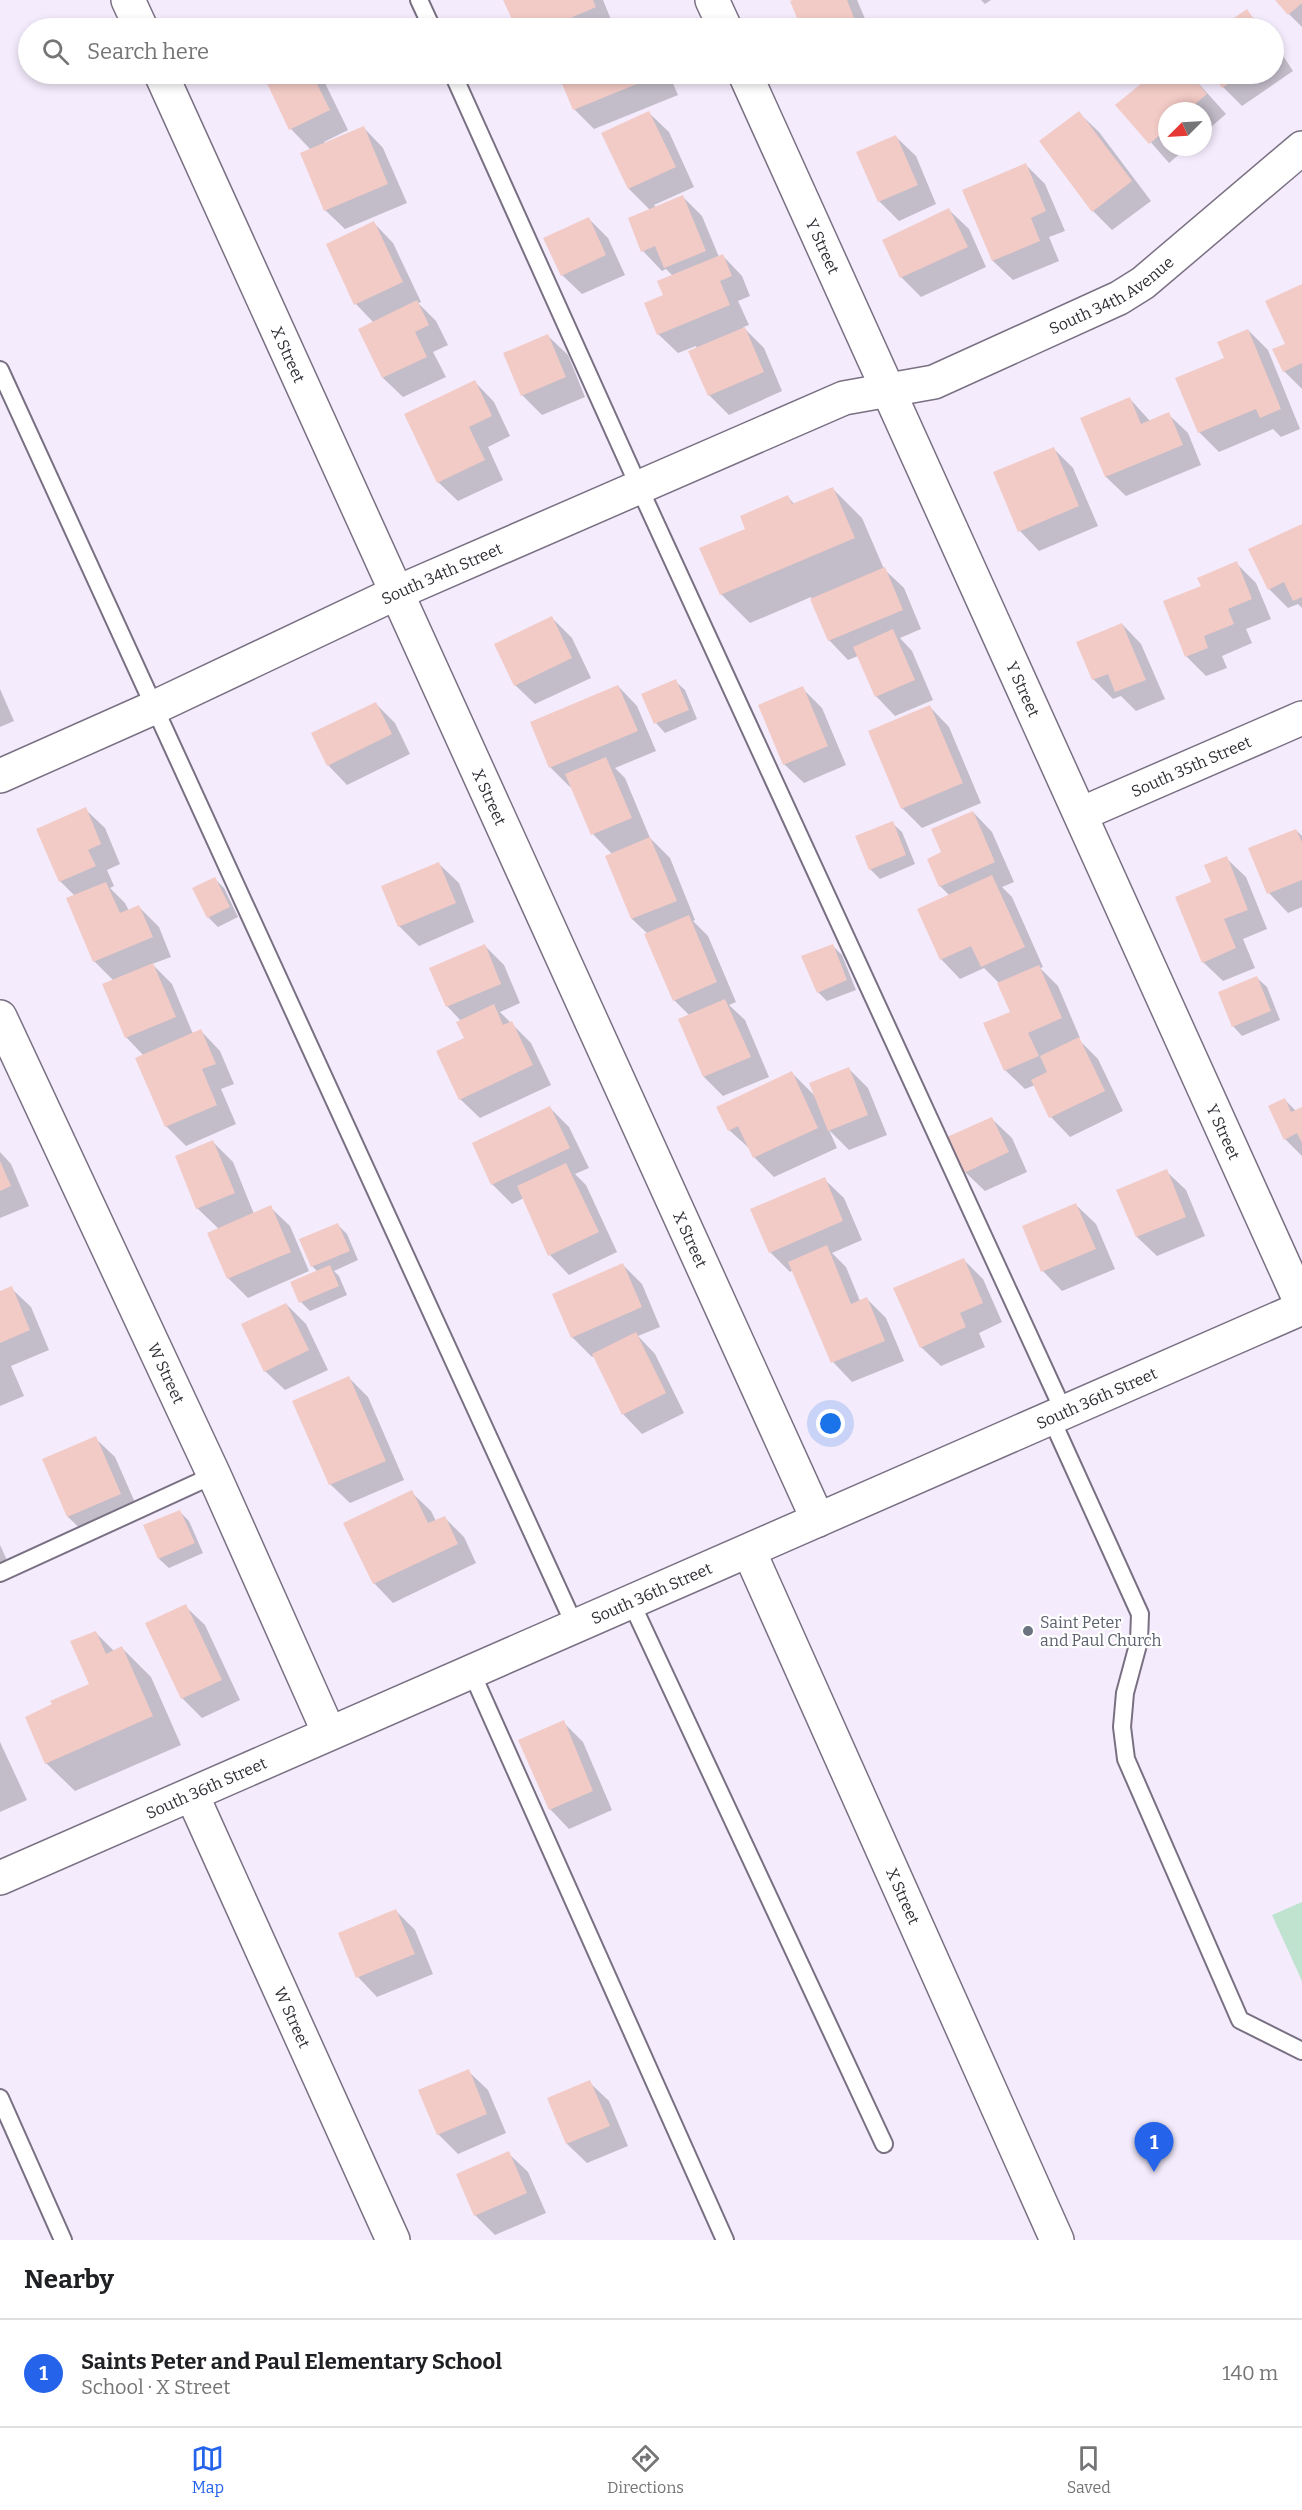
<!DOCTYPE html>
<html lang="en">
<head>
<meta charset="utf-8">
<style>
	:root { --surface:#fff; --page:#f6f6f6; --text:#202124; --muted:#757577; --line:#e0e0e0; --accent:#2563eb }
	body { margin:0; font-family:Bitter,serif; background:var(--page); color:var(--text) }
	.compass { position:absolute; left:1158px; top:102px; width:54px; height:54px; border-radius:50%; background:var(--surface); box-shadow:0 3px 9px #0003; rotate:246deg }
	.you { position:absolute; left:831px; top:1424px; width:21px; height:21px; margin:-15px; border:4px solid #fff; border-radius:50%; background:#1a73e8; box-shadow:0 0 0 9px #1a73e833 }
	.badge { display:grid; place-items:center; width:39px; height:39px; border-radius:50%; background:var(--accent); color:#fff; font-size:20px; font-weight:700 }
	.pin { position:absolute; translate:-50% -50px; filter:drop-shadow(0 2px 3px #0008) }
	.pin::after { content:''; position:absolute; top:32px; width:21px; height:18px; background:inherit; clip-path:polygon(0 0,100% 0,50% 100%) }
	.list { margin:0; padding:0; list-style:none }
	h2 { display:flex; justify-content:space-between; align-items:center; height:78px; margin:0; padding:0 24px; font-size:26px }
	h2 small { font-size:20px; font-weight:400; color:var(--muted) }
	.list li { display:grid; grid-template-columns:39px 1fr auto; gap:18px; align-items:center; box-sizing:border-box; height:108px; padding:0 24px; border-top:2px solid var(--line) }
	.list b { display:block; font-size:22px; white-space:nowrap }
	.list p { margin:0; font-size:20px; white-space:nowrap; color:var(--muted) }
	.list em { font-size:20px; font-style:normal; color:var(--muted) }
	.icon { flex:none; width:33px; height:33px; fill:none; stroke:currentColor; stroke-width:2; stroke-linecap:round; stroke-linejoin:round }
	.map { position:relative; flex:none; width:1302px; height:2240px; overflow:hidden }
	.search { position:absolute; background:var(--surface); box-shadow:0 3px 9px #0003; left:18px; right:18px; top:18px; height:66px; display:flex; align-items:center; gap:15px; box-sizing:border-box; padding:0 21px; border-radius:33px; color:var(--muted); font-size:22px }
	.sheet { height:186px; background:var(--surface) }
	nav { display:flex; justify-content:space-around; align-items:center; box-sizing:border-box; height:84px; border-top:2px solid var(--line); background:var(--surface); font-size:16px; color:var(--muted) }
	nav a { display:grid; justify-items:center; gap:3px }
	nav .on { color:var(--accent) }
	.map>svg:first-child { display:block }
	.green { fill:#bfe3ce }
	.shadow { fill:#0003 }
	.building { fill:#f3cbc6 }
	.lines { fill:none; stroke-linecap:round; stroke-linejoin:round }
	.lane-casing { stroke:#7a7083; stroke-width:20 }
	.street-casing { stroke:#7a7083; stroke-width:36 }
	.secondary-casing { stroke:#7a7083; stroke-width:36 }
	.lane { stroke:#fff; stroke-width:16 }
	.street { stroke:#fff; stroke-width:33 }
	.secondary { stroke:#fff; stroke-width:33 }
	.worship-dot { fill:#6b7280; stroke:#fff; stroke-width:2 }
	.labels { text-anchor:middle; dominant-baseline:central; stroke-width:4.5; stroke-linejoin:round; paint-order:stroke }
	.street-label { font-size:16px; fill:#312d35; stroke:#fff }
	.worship-label { font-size:16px; fill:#5b616d; stroke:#fff; text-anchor:start }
</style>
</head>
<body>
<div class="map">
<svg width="1302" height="2240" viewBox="0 0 1302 2240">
	<rect width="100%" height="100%" fill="#f4ebfc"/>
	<path class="green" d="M1302 1902V1981L1272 1915Z"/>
	<path class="shadow" d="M505 0H603L614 27 517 28Z
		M797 0H857L869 28H802L792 2Z
		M981 0H991L985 4Z
		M1277 0H1302V27L1289 14Z
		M1246 11 1264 28H1222Z
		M1274 42 1293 71 1242 106 1223 87 1214 74H1274Z
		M280 74H317L324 81 348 130 324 142 325 144 364 128 383 148 407 203 345 229 325 210 311 150 291 129 267 80Z
		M560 74H669L678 95 594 129 575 110Z
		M1155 74H1190L1226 114 1203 134V111H1167V147H1188L1169 163 1118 105Z
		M649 113 669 132 694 187 654 205 656 208 683 197 702 216 719 257 723 256 742 276 750 296 738 301 749 325 743 327 764 348 782 391 729 415 709 395 696 346 678 353 658 334 665 296 673 276 666 269 662 271 643 251 650 210 629 189 603 134Z
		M1079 113 1099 132 1151 201 1112 230 1093 211Z
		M896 137 916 156 936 204 899 221 879 201Z
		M1025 164 1045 184 1065 231 1049 237 1059 261 1013 280 993 261 963 191Z
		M949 210 969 229 986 267 921 297 902 278 884 240Z
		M589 219 608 238 625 275 582 294 562 275Z
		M374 223 393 243 421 302 418 303 436 321 448 345 433 352 446 377 403 397 383 378 360 330 374 323 356 304Z
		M1302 286V389L1284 371 1287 344Z
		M1248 330 1268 350 1300 429 1281 437 1273 429 1219 452 1199 432 1226 359Z
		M548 336 568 355 585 397 542 415 522 395Z
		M475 382 494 402 510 436 488 447 503 480 458 501 438 482Z
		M1130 399 1150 421 1168 414 1188 433 1201 465 1126 496 1106 477 1082 418Z
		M1053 448 1073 468 1098 526 1039 551 1020 531Z
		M833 489 862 518 884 569 904 588 921 629 900 638 912 651 933 700 895 716 876 696 858 656 848 660 829 640 811 597 750 623 721 594 747 530 788 497 795 505Z
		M1302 526V608L1298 604 1288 608 1269 589Z
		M1236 563 1256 583 1271 619 1246 629 1252 643 1222 656 1227 668 1206 676 1187 657 1164 602 1203 587Z
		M552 618 572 638 591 678 535 704 515 685Z
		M1122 624 1141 644 1165 699 1136 711 1121 696 1113 699 1093 679Z
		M675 681 685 690 697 719 665 733 656 723 643 694Z
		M618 686 637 706 656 751 615 768 625 778 650 838 670 858 695 920 693 921 708 936 736 1002 729 1005 745 1020 769 1077 723 1096 704 1077 690 1016 674 1000 648 934 632 919 612 854 593 834 572 786 570 787 551 768 532 722Z
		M802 688 822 708 846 765 804 783 784 764Z
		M0 689 14 721 0 727Z
		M376 704 395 723 410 754 347 785 328 765Z
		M930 707 949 727 981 803 922 828 902 808Z
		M85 809 105 828 120 864 107 870 114 886 110 888 125 903 129 911 139 907 159 927 171 957 152 964 172 984 193 1034 201 1031 220 1051 234 1084 221 1089 236 1124 186 1146 166 1126 144 1056 126 1037 114 981 94 961 75 896 60 881Z
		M973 812 992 832 1014 882 1002 887 1012 897 1043 967 1040 968 1058 986 1080 1038 1078 1039 1098 1059 1123 1111 1070 1137 1051 1117 1035 1085 1025 1089 1005 1070 1012 1012 1000 984 984 968 960 979 941 959 950 896 940 886 943 853Z
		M892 823 902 832 915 864 880 879 870 869Z
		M1296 830 1302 836V907L1288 913 1269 893 1250 849Z
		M1226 858 1246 877 1267 929 1243 939 1255 968 1223 981 1203 962 1213 883Z
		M439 864 459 883 474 922 419 946 399 926Z
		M215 879 224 888 238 917 218 927 208 917Z
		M832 945 842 955 856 990 827 1001 818 992Z
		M485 946 504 965 520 1003 500 1012 531 1043 551 1085 480 1118 460 1099 466 1039 461 1021 447 1006Z
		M1257 978 1267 987 1280 1020 1242 1036 1233 1026Z
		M849 1069 868 1088 887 1135 849 1150 829 1130 837 1148 774 1177 754 1157 750 1149 729 1130 792 1073 816 1097Z
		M1285 1100 1296 1111 1302 1108V1156L1285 1139Z
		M550 1108 569 1127 589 1168 575 1174 586 1185 617 1252 569 1275 550 1255 524 1198 512 1204 492 1184Z
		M992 1119 1012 1138 1027 1172 985 1191 965 1172Z
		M213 1142 233 1162 254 1214 270 1207 290 1226 309 1271 248 1298 228 1278 219 1229 197 1208Z
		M0 1152 11 1164 29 1206 0 1218Z
		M1166 1171 1186 1190 1205 1236 1157 1256 1137 1237 1118 1191Z
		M824 1179 844 1198 862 1240 832 1253 846 1267 860 1301 867 1299 886 1318 904 1361 852 1382 833 1362 793 1270 790 1272 770 1252Z
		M1076 1205 1096 1224 1115 1269 1062 1291 1043 1271Z
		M338 1225 347 1234 358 1260 334 1271 339 1276 347 1295 310 1311 301 1302 318 1272 312 1266Z
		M964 1260 983 1279 1002 1322 979 1333 985 1347 941 1366 921 1347Z
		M623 1265 642 1284 660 1327 638 1336 655 1354 684 1413 642 1434 623 1414 594 1356 592 1357 572 1337Z
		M11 1288 31 1307 49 1350 11 1366 24 1396 0 1406V1293Z
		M286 1304 306 1324 328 1370 285 1390 265 1371Z
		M349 1378 368 1397 404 1480 350 1503 330 1484Z
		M95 1438 115 1457 140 1514 88 1536 68 1517 44 1460Z
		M411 1492 431 1511 436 1521 444 1517 464 1537 476 1563 393 1603 374 1583Z
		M180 1512 189 1521 203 1553 169 1568 159 1559Z
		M0 1545 11 1569 0 1574Z
		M185 1606 205 1625 240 1700 202 1718 182 1698Z
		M95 1632 114 1651 122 1648 151 1677 181 1745 75 1791 46 1763 91 1684Z
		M563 1722 583 1742 612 1810 569 1829 550 1809Z
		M0 1742 27 1800 0 1812Z
		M396 1911 415 1930 433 1974 377 1997 358 1977 340 1934Z
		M468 2071 488 2090 506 2133 458 2154 438 2134Z
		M589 2082 609 2101 628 2146 587 2163 567 2144 549 2099Z
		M508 2153 528 2172 546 2213 495 2235 475 2215Z"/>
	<path class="building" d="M503 0H593L596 7 547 28H516Z
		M793 0H847L858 28H801L790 1Z
		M1275 0H1302V3L1288 15Z
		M1247 9 1260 28H1219Z
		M277 74H312L330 110 289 130 265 79Z
		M558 74H658L659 75 573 110Z
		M1153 74H1190L1207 94 1187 111H1167V129L1149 144 1115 105Z
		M1212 74H1242L1222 88Z
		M649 111 676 167 628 189 601 133Z
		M1079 111 1132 181 1092 212 1039 141Z
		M364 126 388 184 324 211 300 153Z
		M896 135 918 185 878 202 856 152Z
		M1026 163 1046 211 1031 218 1040 241 992 261 962 190Z
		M683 195 706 251 664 268 655 246 641 252 628 218Z
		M949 208 968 247 900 278 882 240Z
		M589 217 606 255 561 276 543 238Z
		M374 221 403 282 354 305 326 244Z
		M723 254 732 276 720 281 730 305 657 335 644 303 663 295 657 281Z
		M1302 284V363L1283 372 1272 349 1285 344 1265 301Z
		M417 300 429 325 415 332 427 357 382 378 358 329Z
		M745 327 764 372 708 396 688 351Z
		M1248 329 1281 409 1260 418 1256 409 1198 433 1175 378 1224 358 1217 342Z
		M548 334 566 377 521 396 503 353Z
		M475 380 492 416 469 427 485 460 437 483 404 414Z
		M1130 397 1141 424 1169 412 1183 445 1105 477 1080 418Z
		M1054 447 1079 506 1018 532 993 472Z
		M833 487 855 538 720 595 699 548 745 529 740 516 788 495 792 504Z
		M1302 524V597L1293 601 1284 582 1268 590 1248 549Z
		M1237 561 1252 599 1228 609 1234 624 1204 636 1208 648 1185 657 1163 601 1201 586 1197 578Z
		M885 567 903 610 828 641 810 599Z
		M552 616 572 658 514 686 494 644Z
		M1122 623 1146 680 1115 692 1108 674 1092 680 1076 642Z
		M893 629 915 680 875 697 853 647Z
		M676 679 689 710 654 724 641 694Z
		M618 685 638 731 549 768 530 722Z
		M803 686 828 746 783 765 758 705Z
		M376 702 392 734 327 766 311 733Z
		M930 705 963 783 901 809 868 731Z
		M606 757 632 818 591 835 565 774Z
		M86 807 101 844 88 850 96 866 59 882 36 829Z
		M973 811 995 862 939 887 927 859 941 852 931 829Z
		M893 821 906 855 869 870 855 836Z
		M1296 829 1302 842V880L1267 894 1248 848Z
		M650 837 677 901 631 919 605 856Z
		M1227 856 1248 910 1224 919 1236 948 1202 963 1175 897 1211 882 1204 865Z
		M439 862 456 903 398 927 381 886Z
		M992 875 1025 947 981 967 971 946 940 960 917 909Z
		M215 877 230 907 207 918 192 888Z
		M106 882 120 913 139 905 153 937 93 962 66 898Z
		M689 915 717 982 673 1001 644 934Z
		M485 944 501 984 446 1007 429 968Z
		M833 944 847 980 817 993 801 956Z
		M153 963 176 1017 125 1038 102 984Z
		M1039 965 1062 1018 1028 1033 1039 1056 1004 1071 983 1023 1010 1012 997 983Z
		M1257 976 1271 1011 1232 1027 1218 992Z
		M725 999 751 1057 703 1077 678 1019Z
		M494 1004 503 1025 512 1021 533 1065 459 1100 436 1051 464 1038 456 1022Z
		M201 1029 216 1064 202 1069 217 1105 165 1127 135 1058Z
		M1079 1037 1105 1091 1049 1118 1031 1080 1047 1072 1040 1056Z
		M849 1067 868 1115 828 1131 809 1083Z
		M792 1071 818 1128 753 1158 738 1126 728 1131 716 1107Z
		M1285 1098 1291 1112 1302 1107V1143L1297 1133 1284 1140 1268 1106Z
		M550 1106 570 1148 491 1185 472 1143Z
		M992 1117 1009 1152 964 1173 947 1137Z
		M213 1140 235 1193 196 1209 175 1156Z
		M0 1161 11 1186 0 1191Z
		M566 1163 599 1232 548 1256 517 1186Z
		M1167 1169 1186 1217 1136 1237 1116 1190Z
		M825 1177 843 1221 769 1253 750 1209Z
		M1076 1203 1096 1249 1041 1272 1022 1226Z
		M271 1205 291 1252 227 1279 207 1233Z
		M338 1223 350 1251 311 1267 299 1239Z
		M827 1245 851 1304 867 1297 885 1341 831 1363 788 1262Z
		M964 1258 983 1303 960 1313 966 1327 920 1348 893 1288Z
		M623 1263 642 1307 571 1338 552 1294Z
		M330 1265 339 1286 299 1303 290 1282Z
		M12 1286 30 1330 0 1343V1291Z
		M286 1303 309 1350 264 1372 241 1324Z
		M636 1332 666 1393 622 1415 592 1354Z
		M349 1376 386 1461 329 1485 292 1401Z
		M96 1436 121 1494 67 1517 42 1459Z
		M412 1490 428 1523 445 1516 458 1544 373 1584 343 1523Z
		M180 1510 195 1543 158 1559 143 1525Z
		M186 1604 222 1680 181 1699 145 1623Z
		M96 1631 106 1654 122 1646 153 1716 45 1764 25 1717 52 1704 50 1701 89 1684 70 1641Z
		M564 1720 593 1791 549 1810 518 1740Z
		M396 1909 415 1954 356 1978 338 1933Z
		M469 2069 487 2114 437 2135 418 2090Z
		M590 2080 610 2126 566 2144 547 2098Z
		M509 2151 527 2193 474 2216 456 2174Z"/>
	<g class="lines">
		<defs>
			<path id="lane" d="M419 0 432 28
				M453 74 639 487 1064 1412
				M0 370 575 1626
				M1051 1418 1140 1614 1139 1641 1125 1693 1122 1727 1126 1759 1240 2020 1302 2051
				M0 1573 214 1475
				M631 1602 884 2144
				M471 1671 725 2240
				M0 2098 63 2240"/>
			<g id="street">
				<path d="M128 0 141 28"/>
				<path d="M712 0 725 28"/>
				<path id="s1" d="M161 74 818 1520"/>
				<path id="s2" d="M745 74 1302 1305"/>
				<path id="s3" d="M0 776 153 708 396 593 844 398 934 382 1119 298 1143 283 1302 148"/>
				<path id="s4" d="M1081 814 1302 718"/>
				<path id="s5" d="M0 1017 214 1475 329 1733"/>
				<path id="s6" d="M749 1551 1057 2240"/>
				<path id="s7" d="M192 1795 393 2240"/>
			</g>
			<g id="secondary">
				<path id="s8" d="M0 1878 1302 1308"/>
			</g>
		</defs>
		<use href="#lane" class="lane-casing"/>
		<use href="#street" class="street-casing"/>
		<use href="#secondary" class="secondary-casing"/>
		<use href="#lane" class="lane"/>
		<use href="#street" class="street"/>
		<use href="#secondary" class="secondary"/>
	</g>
	<circle class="worship-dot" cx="1028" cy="1631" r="6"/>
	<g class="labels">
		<g class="street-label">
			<text stroke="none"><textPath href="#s2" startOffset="189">Y Street</textPath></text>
			<text stroke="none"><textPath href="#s3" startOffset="1214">South 34th Avenue</textPath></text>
			<text stroke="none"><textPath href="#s1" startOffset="308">X Street</textPath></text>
			<text stroke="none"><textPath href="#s3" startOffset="486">South 34th Street</textPath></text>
			<text stroke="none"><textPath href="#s2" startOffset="675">Y Street</textPath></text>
			<text stroke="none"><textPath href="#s4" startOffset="120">South 35th Street</textPath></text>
			<text stroke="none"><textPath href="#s1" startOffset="794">X Street</textPath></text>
			<text stroke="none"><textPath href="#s2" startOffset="1161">Y Street</textPath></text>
			<text stroke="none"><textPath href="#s1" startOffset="1280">X Street</textPath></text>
			<text stroke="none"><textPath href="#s5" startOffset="393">W Street</textPath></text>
			<text stroke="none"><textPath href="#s8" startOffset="1197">South 36th Street</textPath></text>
			<text stroke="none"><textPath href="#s8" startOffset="711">South 36th Street</textPath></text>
			<text stroke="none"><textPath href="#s8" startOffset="225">South 36th Street</textPath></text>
			<text stroke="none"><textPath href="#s6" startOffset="378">X Street</textPath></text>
			<text stroke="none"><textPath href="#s7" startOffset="244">W Street</textPath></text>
		</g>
		<g class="worship-label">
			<text x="1040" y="1622">Saint Peter<tspan x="1040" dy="18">and Paul Church</tspan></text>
		</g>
	</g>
</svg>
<svg class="compass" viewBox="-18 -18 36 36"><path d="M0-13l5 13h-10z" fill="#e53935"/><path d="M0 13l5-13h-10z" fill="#757577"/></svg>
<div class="you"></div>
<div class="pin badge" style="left:1154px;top:2172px">1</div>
<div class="search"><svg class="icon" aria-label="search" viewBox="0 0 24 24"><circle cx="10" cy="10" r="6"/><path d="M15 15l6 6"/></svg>Search here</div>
</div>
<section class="sheet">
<h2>Nearby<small></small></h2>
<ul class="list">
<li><span class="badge">1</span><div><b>Saints Peter and Paul Elementary School</b><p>School · X Street</p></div><em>140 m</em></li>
</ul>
</section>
<nav>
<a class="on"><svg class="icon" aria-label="map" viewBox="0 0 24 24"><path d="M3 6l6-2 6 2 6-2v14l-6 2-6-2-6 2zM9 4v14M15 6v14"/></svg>Map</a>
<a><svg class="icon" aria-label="directions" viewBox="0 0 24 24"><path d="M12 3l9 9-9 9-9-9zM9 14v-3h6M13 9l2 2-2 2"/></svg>Directions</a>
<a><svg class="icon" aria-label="saved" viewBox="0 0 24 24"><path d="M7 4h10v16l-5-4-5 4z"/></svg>Saved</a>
</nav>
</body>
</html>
